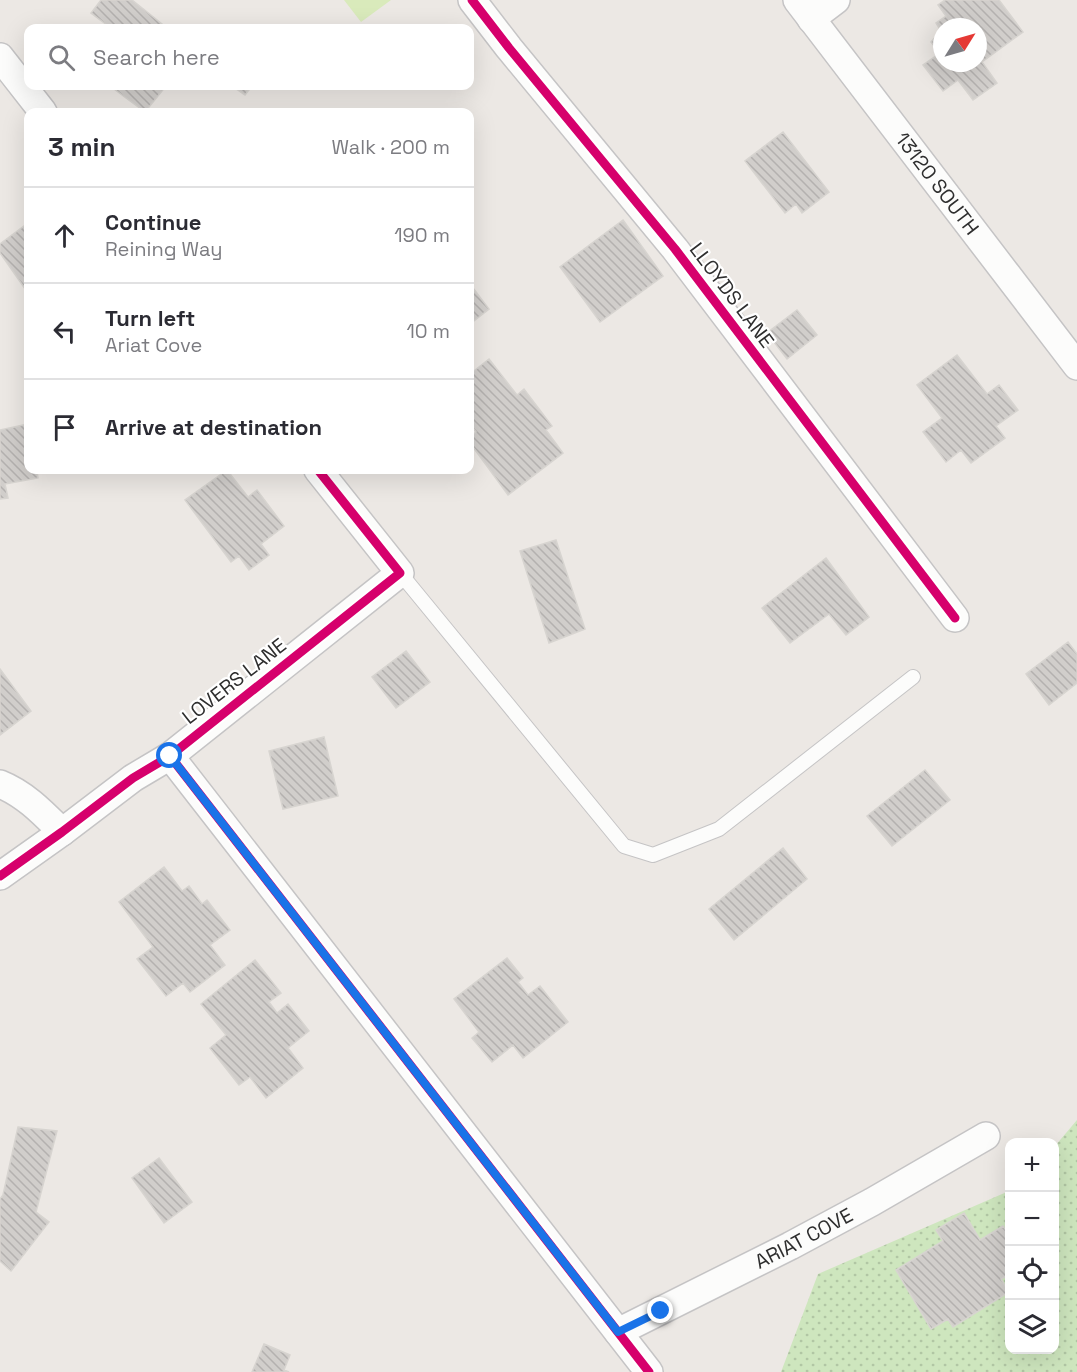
<!DOCTYPE html>
<html lang="en">
<head>
<meta charset="utf-8">
<style>
	:root { --surface:#fff; --page:#f2f2f3; --text:#2b2b33; --muted:#7c7c81; --line:#e1e1e2 }
	body { margin:0; font-family:"Space Grotesk",sans-serif; background:var(--page); color:var(--text) }
	.controls { position:absolute; right:18px; bottom:18px; display:grid; overflow:hidden; border-radius:12px; box-shadow:0 6px 24px #0002 }
	.controls button { width:54px; height:54px; display:grid; place-items:center; padding:0; border:0; border-bottom:2px solid var(--line); background:var(--surface); color:var(--text); font:30px sans-serif }
	.compass { position:absolute; left:933px; top:18px; width:54px; height:54px; border-radius:50%; background:var(--surface); box-shadow:0 6px 24px #0002; rotate:53deg }
	.stop { position:absolute; width:18px; height:18px; margin:-14px; border:4px solid #1a73e8; border-radius:50%; background:#fff }
	.stop.end { background:#1a73e8; border-color:#fff; box-shadow:0 2px 6px #0008 }
	.list { margin:0; padding:0; list-style:none }
	h2 { display:flex; justify-content:space-between; align-items:center; height:78px; margin:0; padding:0 24px; font-size:26px }
	h2 small { font-size:20px; font-weight:400; color:var(--muted) }
	.list li { display:grid; grid-template-columns:39px 1fr auto; gap:18px; align-items:center; box-sizing:border-box; height:96px; padding:0 24px; border-top:2px solid var(--line) }
	.list b { display:block; font-size:22px; white-space:nowrap }
	.list p { margin:0; font-size:20px; white-space:nowrap; color:var(--muted) }
	.list em { font-size:20px; font-style:normal; color:var(--muted) }
	.icon { flex:none; width:33px; height:33px; fill:none; stroke:currentColor; stroke-width:2; stroke-linecap:round; stroke-linejoin:round }
	.map { position:relative; flex:none; width:1077px; height:1372px; overflow:hidden }
	.search { position:absolute; background:var(--surface); box-shadow:0 6px 24px #0002; left:24px; top:24px; width:450px; height:66px; display:flex; align-items:center; gap:15px; box-sizing:border-box; padding:0 21px; border-radius:12px; color:var(--muted); font-size:22px }
	.panel { position:absolute; background:var(--surface); box-shadow:0 6px 24px #0002; left:24px; top:108px; width:450px; height:366px; border-radius:12px }
	.map>svg:first-child { display:block }
	.grass { fill:url(#grass-dots) }
	.pitch { fill:#d9eabb }
	.building { fill:url(#building-back-hatch); stroke:#d7d4d0; stroke-width:1.5; fill-rule:evenodd }
	.lines { fill:none; stroke-linecap:round; stroke-linejoin:round }
	.service-casing { stroke:#c5c4c5; stroke-width:16 }
	.minor-casing { stroke:#c5c4c5; stroke-width:30 }
	.service { stroke:#fcfcfb; stroke-width:14 }
	.minor { stroke:#fcfcfb; stroke-width:27 }
	.cycleway-casing { stroke:#fff; stroke-width:13 }
	.cycleway { stroke:#d6006c; stroke-width:9 }
	.route { stroke:#1a73e8; stroke-width:8 }
	.labels { text-anchor:middle; dominant-baseline:central; stroke-width:4.5; stroke-linejoin:round; paint-order:stroke }
	.street-label { font-size:20px; fill:#2e2e2e; stroke:#fff }
</style>
</head>
<body>
<div class="map">
<svg width="1077" height="1372" viewBox="0 0 1077 1372">
	<defs>
		<pattern id="grass-dots" width="8" height="8" patternUnits="userSpaceOnUse" patternTransform="scale(1.5)"><rect width="8" height="8" fill="#cee6be"/><path d="M2 2h.1M6 6h.1" fill="none" stroke="#b1c6a4" stroke-width="1.8" stroke-linecap="round"/></pattern>
		<pattern id="building-back-hatch" width="6" height="6" patternUnits="userSpaceOnUse" patternTransform="scale(1.5)"><rect width="6" height="6" fill="#d1cecb"/><path d="M-1 5l2 2M0 0l6 6M5-1l2 2" fill="none" stroke="#b4b1af"/></pattern>
	</defs>
	<rect width="100%" height="100%" fill="#ece8e4"/>
	<path class="grass" d="M1077 1120V1372H781L818 1274 1009 1191 1010 1350H1054L1055 1146Z"/>
	<path class="pitch" d="M344 0H391L361 22Z"/>
	<path class="building" d="M101 0H132L167 28H111L91 13Z
		M945 0H999L1023 32 982 62 997 83 973 100 958 80 943 91 923 65 940 53 931 42 941 31 936 23 946 16 938 5ZM942 27H978V63H942Z
		M110 86H166L145 112Z
		M232 86H252L245 95Z
		M783 132 829 192 802 213 796 204 785 213 745 161Z
		M623 220 663 276 600 322 560 267Z
		M28 223V293L0 253V244Z
		M470 284 489 309 470 324Z
		M797 310 817 335 787 359 767 333Z
		M957 355 987 394 999 385 1018 410 996 426 1005 438 971 463 961 450 946 462 923 432 942 418 917 385Z
		M489 359 517 395 524 389 552 426 546 430 563 453 508 495 470 443V437L476 432 470 424V374Z
		M28 424V470H37L38 478 5 484 8 498 0 499V430Z
		M227 470 248 497 257 490 284 526 261 544 269 555 249 570 239 556 231 562 185 500Z
		M556 540 585 629 549 643 520 551Z
		M826 558 869 617 846 635 829 614 790 643 762 608Z
		M1068 642 1077 654V683L1049 705 1026 674Z
		M406 651 430 682 396 708 372 677Z
		M0 669 31 711 0 735Z
		M324 737 338 796 283 809 269 751Z
		M925 770 950 800 892 846 867 816Z
		M783 848 807 879 734 940 709 909Z
		M164 867 182 891 189 886 202 904 207 900 230 930 210 945 225 965 190 992 183 983 166 996 137 959 153 947 119 902Z
		M507 958 523 978 518 982 528 995 540 986 568 1022 523 1058 513 1045 492 1062 472 1038 479 1032 454 999Z
		M255 960 281 993 269 1002 277 1013 288 1004 309 1031 288 1048 303 1068 266 1098 250 1077 239 1085 210 1048 226 1035 201 1004Z
		M18 1127 57 1131 36 1212 49 1222 11 1271 0 1261V1199L3 1195Z
		M159 1158 192 1202 164 1223 132 1178Z
		M964 1213 980 1240 1003 1226 1010 1236V1274L1001 1279 1009 1292 953 1327 948 1319 931 1329 896 1270 943 1241 936 1230Z
		M264 1344 290 1355 284 1370 289 1372H252Z"/>
	<g class="lines">
		<defs>
			<path id="service" d="M400 573 624 846 653 855 719 829 913 677"/>
			<g id="minor">
				<path d="M472 0 509 48 675 249 955 618"/>
				<path id="s1" d="M797 0 1077 366"/>
				<path d="M811 19 836 0"/>
				<path d="M0 57 43 112"/>
				<path d="M170 756 649 1372"/>
				<path d="M0 784C25 794 43 813 62 832"/>
				<path d="M0 876 62 832 133 778 170 756 400 573 318 470"/>
				<path id="s2" d="M618 1332 790 1246 872 1202 986 1136"/>
			</g>
		</defs>
		<use href="#service" class="service-casing"/>
		<use href="#minor" class="minor-casing"/>
		<use href="#service" class="service"/>
		<use href="#minor" class="minor"/>
		<defs>
			<path id="cycleway" d="M472 0 509 48 675 249 955 618
				M170 756 649 1372
				M0 876 62 832 133 778 170 756 400 573 318 470"/>
		</defs>
		<use href="#cycleway" class="cycleway-casing"/>
		<use href="#cycleway" class="cycleway"/>
	</g>
	<g class="lines">
		<path class="route" d="M170 756 618 1332 661 1311"/>
	</g>
	<g class="labels">
		<g class="street-label">
			<text stroke="none"><textPath href="#s1" startOffset="231">13120 SOUTH</textPath></text>
			<text transform="translate(732 295) rotate(53)">LLOYDS LANE</text>
			<text transform="translate(234 681) rotate(-38)">LOVERS LANE</text>
			<text stroke="none"><textPath href="#s2" startOffset="208">ARIAT COVE</textPath></text>
		</g>
	</g>
</svg>
<div class="controls">
<button>+</button>
<button>−</button>
<button><svg class="icon" aria-label="locate" viewBox="0 0 24 24"><circle cx="12" cy="12" r="6"/><path d="M12 2v4M12 18v4M2 12h4M18 12h4"/></svg></button>
<button><svg class="icon" aria-label="layers" viewBox="0 0 24 24"><path d="M12 4l9 5-9 5-9-5zM3 14l9 5 9-5"/></svg></button>
</div>
<svg class="compass" viewBox="-18 -18 36 36"><path d="M0-13l5 13h-10z" fill="#e53935"/><path d="M0 13l5-13h-10z" fill="#7c7c81"/></svg>
<div class="stop" style="left:170px;top:756px"></div>
<div class="stop end" style="left:661px;top:1311px"></div>
<div class="search"><svg class="icon" aria-label="search" viewBox="0 0 24 24"><circle cx="10" cy="10" r="6"/><path d="M15 15l6 6"/></svg>Search here</div>
<section class="panel">
<h2>3 min<small>Walk · 200 m</small></h2>
<ul class="list">
<li><svg class="icon" aria-label="ahead" viewBox="0 0 24 24"><path d="M12 20V5M6 11l6-6 6 6"/></svg><div><b>Continue</b><p>Reining Way</p></div><em>190 m</em></li>
<li><svg class="icon" aria-label="left" viewBox="0 0 24 24"><path d="M17 20v-9H6M10 6l-5 5 5 5"/></svg><div><b>Turn left</b><p>Ariat Cove</p></div><em>10 m</em></li>
<li><svg class="icon" aria-label="arrive" viewBox="0 0 24 24"><path d="M6 21V4h12l-3 4 3 4H6"/></svg><div><b>Arrive at destination</b></div></li>
</ul>
</section>
</div>
</body>
</html>
